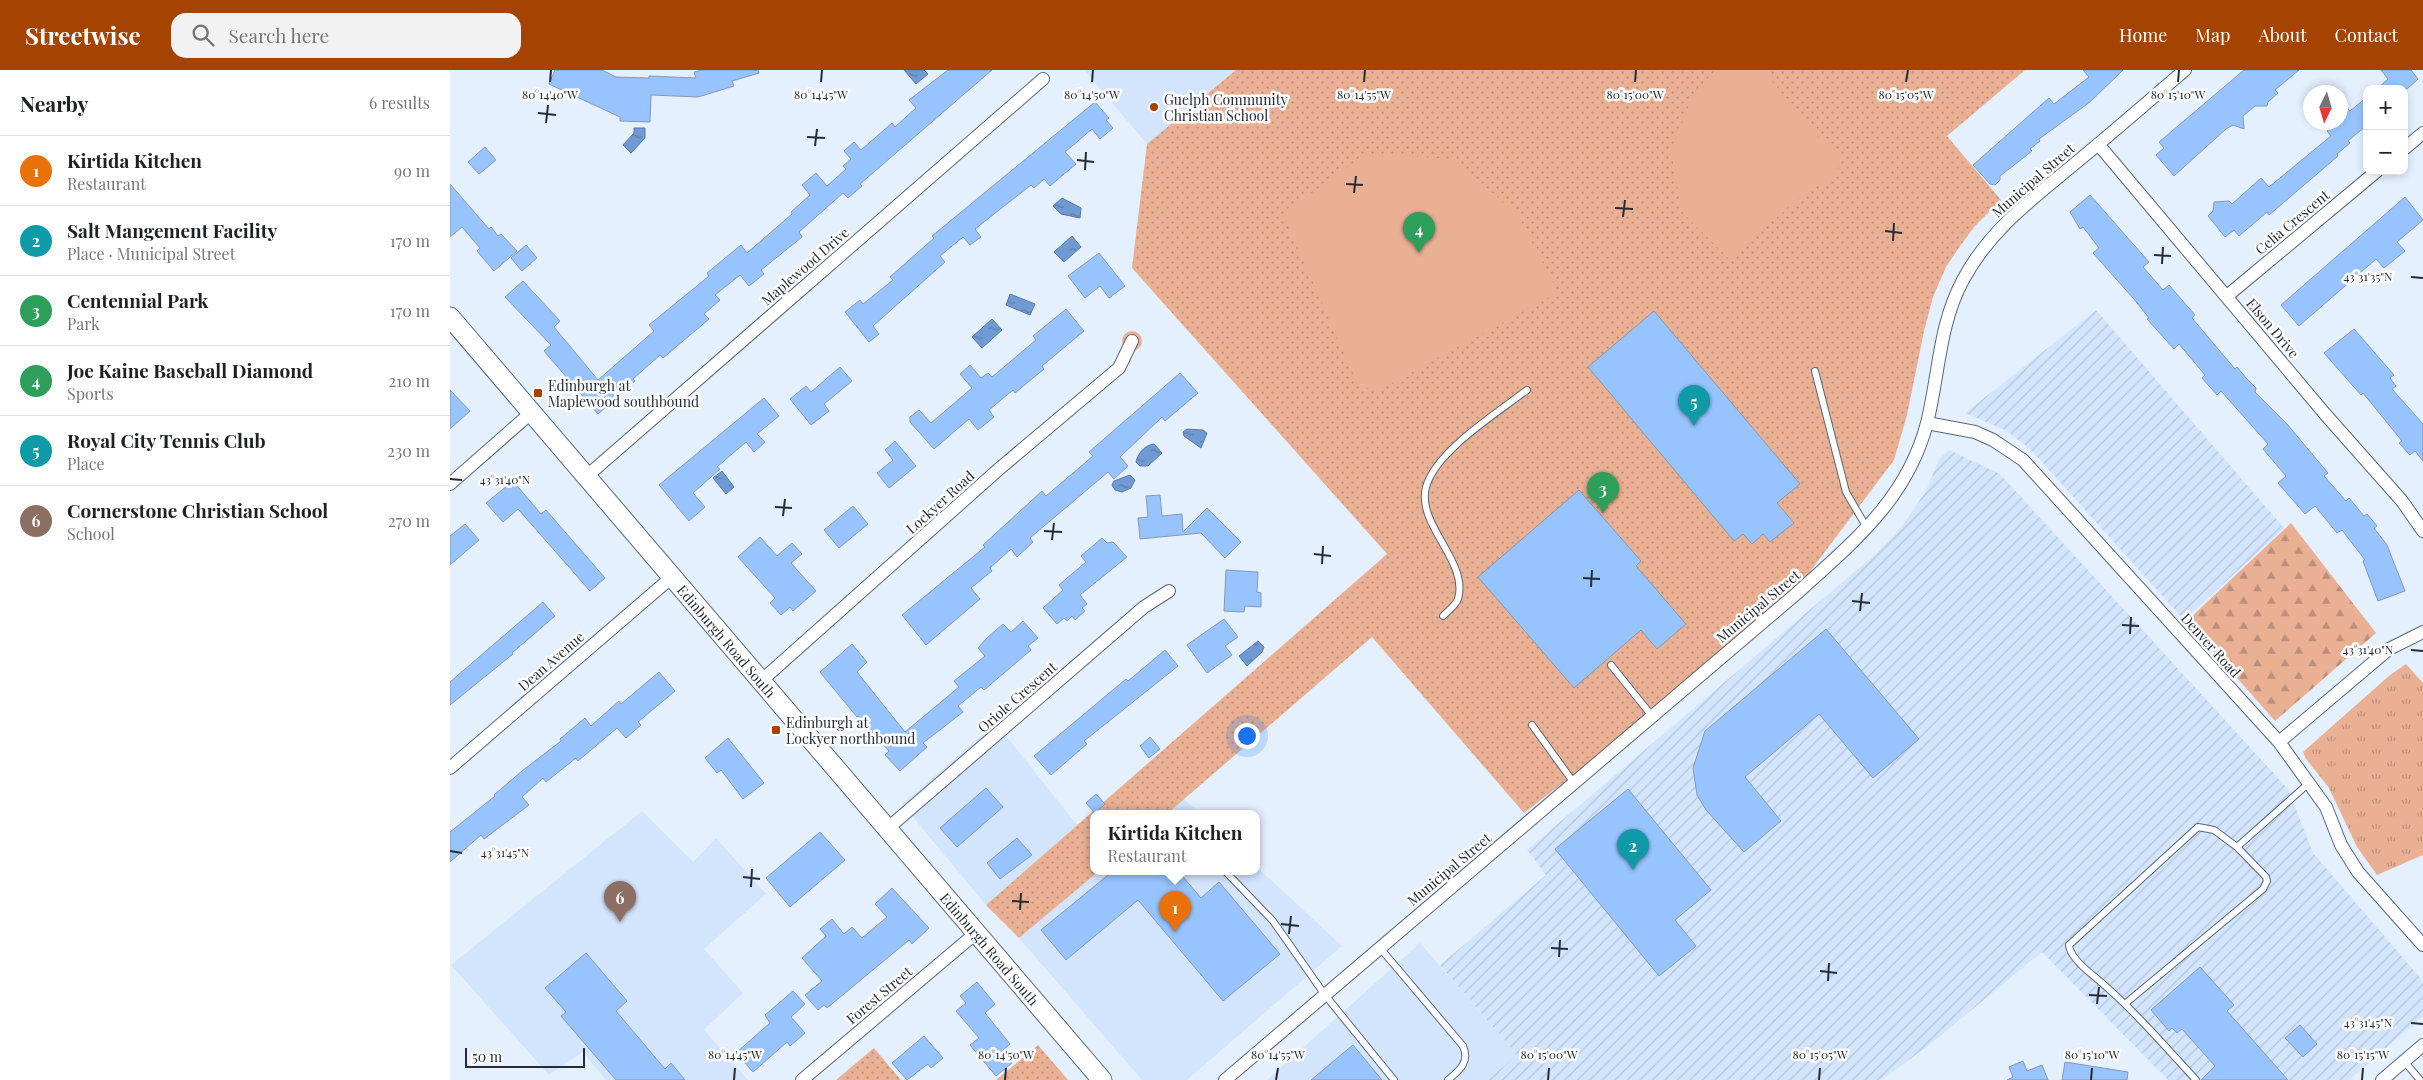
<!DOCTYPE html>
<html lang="en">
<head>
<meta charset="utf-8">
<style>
	:root { --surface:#fff; --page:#f2f2f2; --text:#202124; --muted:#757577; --line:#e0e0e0; --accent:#a54400 }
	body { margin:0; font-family:"Playfair Display",serif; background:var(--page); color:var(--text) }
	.controls { position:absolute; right:15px; top:15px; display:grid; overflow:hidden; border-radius:10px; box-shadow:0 2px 8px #0003 }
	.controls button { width:45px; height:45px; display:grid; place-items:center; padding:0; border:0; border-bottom:1px solid var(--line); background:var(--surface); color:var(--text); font:25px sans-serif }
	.compass { position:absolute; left:1853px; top:15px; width:45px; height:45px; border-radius:50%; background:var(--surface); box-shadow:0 2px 8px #0003; rotate:185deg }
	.scale { position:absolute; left:15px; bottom:12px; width:120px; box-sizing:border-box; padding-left:5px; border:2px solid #252c35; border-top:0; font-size:14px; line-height:18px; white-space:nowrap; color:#252c35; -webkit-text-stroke:4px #fcfcfc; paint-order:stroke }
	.you { position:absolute; left:796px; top:665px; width:18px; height:18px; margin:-12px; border:4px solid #fff; border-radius:50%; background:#1a73e8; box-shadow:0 0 0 8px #1a73e833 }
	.badge { display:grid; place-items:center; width:32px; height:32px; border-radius:50%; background:var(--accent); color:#fff; font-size:16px; font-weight:700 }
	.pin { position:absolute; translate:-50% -41px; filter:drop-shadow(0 1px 2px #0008) }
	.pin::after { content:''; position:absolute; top:26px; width:18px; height:15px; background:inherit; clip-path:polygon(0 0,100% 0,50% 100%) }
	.popup { position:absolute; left:640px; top:740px; width:170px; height:65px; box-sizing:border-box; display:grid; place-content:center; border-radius:10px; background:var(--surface); filter:drop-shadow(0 1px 4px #0005); font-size:16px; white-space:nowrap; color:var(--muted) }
	.popup b { font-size:19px; color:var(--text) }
	.popup::after { content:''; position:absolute; left:50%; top:100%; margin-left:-10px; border:10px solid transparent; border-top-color:var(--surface) }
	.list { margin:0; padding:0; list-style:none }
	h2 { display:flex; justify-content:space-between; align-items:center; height:65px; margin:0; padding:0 20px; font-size:21px }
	h2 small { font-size:16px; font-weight:400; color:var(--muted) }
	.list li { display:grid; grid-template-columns:32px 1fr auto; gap:15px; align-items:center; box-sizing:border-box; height:70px; padding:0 20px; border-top:1px solid var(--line) }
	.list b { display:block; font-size:19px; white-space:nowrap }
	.list p { margin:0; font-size:16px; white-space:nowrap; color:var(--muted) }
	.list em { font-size:16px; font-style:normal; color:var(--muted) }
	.icon { flex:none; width:28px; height:28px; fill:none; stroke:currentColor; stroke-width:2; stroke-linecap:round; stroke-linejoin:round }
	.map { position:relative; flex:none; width:1973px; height:1010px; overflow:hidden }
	header { display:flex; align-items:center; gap:30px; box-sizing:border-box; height:70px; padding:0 25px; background:var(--accent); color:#fff }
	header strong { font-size:24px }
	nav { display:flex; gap:28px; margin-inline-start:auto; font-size:18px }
	.search { width:350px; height:45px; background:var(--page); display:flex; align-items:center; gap:12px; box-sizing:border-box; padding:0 18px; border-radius:15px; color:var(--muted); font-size:19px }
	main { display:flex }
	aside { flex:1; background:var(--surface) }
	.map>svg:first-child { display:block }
	.built { fill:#d2e5fd }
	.industrial { fill:url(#industrial-furrows) }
	.grass { fill:url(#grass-tufts) }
	.forest { fill:url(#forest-firs) }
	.park { fill:url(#park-dots) }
	.pitch { fill:#eab094 }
	.water { fill:url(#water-ripples); stroke:#5979a4 }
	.building { fill:#97c4ff; stroke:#8798af }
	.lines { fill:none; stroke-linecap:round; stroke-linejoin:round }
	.service-casing { stroke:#57677c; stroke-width:8 }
	.minor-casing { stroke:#57677c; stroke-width:14 }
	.secondary-casing { stroke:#57677c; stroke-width:21 }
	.service { stroke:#fff; stroke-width:6 }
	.minor { stroke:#fff; stroke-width:12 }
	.secondary { stroke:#fff; stroke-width:19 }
	.ticks { fill:none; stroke:#252c35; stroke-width:2 }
	.poi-dot { fill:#a54400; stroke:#fcfcfc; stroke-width:2 }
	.labels { text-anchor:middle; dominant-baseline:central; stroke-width:5; stroke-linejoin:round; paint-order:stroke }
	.poi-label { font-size:14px; fill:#252c35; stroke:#fcfcfc; text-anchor:start }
	.street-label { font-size:14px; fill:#252c35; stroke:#fcfcfc }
	.ticks-label { font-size:12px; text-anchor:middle; fill:#252c35; stroke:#fcfcfc; stroke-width:5; stroke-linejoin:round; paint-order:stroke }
</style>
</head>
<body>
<header>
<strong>Streetwise</strong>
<div class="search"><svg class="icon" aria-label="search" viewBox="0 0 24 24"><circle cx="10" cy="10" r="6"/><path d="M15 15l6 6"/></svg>Search here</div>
<nav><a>Home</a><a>Map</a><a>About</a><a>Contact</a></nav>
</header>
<main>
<aside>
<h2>Nearby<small>6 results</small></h2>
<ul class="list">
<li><span class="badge" style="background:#e8710a">1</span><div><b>Kirtida Kitchen</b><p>Restaurant</p></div><em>90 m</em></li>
<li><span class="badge" style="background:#0f9aa8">2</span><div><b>Salt Mangement Facility</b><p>Place · Municipal Street</p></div><em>170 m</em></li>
<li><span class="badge" style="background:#2e9e5b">3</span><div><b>Centennial Park</b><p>Park</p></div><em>170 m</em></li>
<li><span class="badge" style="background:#2e9e5b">4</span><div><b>Joe Kaine Baseball Diamond</b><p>Sports</p></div><em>210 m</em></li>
<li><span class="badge" style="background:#0f9aa8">5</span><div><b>Royal City Tennis Club</b><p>Place</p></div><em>230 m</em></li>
<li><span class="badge" style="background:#8d6e63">6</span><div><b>Cornerstone Christian School</b><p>School</p></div><em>270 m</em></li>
</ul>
</aside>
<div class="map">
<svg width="1973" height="1010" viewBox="0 0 1973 1010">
	<defs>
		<pattern id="industrial-furrows" width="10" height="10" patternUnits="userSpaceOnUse" patternTransform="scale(1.25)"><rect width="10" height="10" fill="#d2e5fd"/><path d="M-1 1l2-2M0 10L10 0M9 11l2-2" fill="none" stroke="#b4c5d9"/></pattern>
		<pattern id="grass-tufts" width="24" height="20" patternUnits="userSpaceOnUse" patternTransform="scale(1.25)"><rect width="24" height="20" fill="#eab094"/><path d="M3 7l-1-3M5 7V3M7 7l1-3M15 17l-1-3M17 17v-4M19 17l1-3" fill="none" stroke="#bd8f7a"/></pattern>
		<pattern id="forest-firs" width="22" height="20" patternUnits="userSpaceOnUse" patternTransform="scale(1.25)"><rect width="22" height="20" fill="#eab094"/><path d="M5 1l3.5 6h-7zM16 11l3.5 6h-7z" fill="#bd8f7a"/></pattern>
		<pattern id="park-dots" width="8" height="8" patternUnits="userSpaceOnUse" patternTransform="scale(1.25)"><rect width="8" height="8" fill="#eab094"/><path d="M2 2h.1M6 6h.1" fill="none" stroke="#bd8f7a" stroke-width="1.8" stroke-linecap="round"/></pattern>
		<pattern id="water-ripples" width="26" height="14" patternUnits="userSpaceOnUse" patternTransform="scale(1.25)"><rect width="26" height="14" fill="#6f9ad3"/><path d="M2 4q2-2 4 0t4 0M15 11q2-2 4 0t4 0" fill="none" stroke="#5b7eac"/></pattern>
	</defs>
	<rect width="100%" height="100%" fill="#e5f0ff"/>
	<path class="built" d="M634 0H786L697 74Z
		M546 653 627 755 536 835 452 734Z
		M734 729 749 743H718Z
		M192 741 243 792 266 768 316 824 254 879 293 923 254 960 298 1010H156L133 982 99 1005 1 895Z
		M806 796 892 876 737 1010H692L569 868 649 801H806Z
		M970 873 1067 985 1038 1010H817Z"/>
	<path class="industrial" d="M1646 240 1834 458 1734 550 1581 380 1557 361 1515 343Z
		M1499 380 1550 404 1838 719 1863 783 1973 911V946L1899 1010H1718L1592 882 1478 976 1432 1010H1038L1067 985 990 895 1096 805 1077 780 1429 481 1452 456 1476 421 1489 389Z"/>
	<path class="grass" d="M672 271a10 10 0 1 1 20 0a10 10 0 1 1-20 0Z
		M1956 594 1973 613V785L1927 805 1907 777 1879 718 1856 689 1853 682 1940 605Z"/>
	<path class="forest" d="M1841 453 1926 563 1825 651 1737 551Z"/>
	<path class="park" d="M786 0H1575L1497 66 1551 130 1524 157 1508 179 1496 197 1483 227 1474 261 1457 345 1444 390 1322 552 1074 743 922 567 718 743H644V801H649L569 868 536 835 937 484 682 198 697 74Z
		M588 975 618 1010H546Z
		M424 978 451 1010H386Z"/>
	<path class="pitch" d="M1266 0H1313L1369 68 1375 67 1390 85 1389 97 1374 115 1365 113 1280 190 1232 142 1221 82 1244 22Z
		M915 84 1003 89 1067 144 1108 222 928 321 908 315 833 144Z"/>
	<path class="water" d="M454 0H474L478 4 466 14Z
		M184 58H195V68L181 83 173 75 184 63Z
		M612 128 631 138 630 148 611 144 603 136Z
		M622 166 631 177 614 192 604 182Z
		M560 224 585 234 580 245 556 235Z
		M542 249 552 260 532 278 522 267Z
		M737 359 753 360 757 363 751 378 734 366 733 362Z
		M704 374 712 383 698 396H690L686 392C688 383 695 375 704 374Z
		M272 401 284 417 276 424 263 408Z
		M680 405 685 410 681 418 672 422 665 420 662 415 664 411Z
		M808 571 814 577 812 582 797 596 789 586Z"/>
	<path class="building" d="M105 0H152L166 7 199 8V6L246 8 244 2 252 0H308L309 3 282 11 284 16 248 27 201 25 200 52 170 51V47L99 14Z
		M498 0H542L410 114 412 116 398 128 393 123 349 162 352 167 311 200 314 204 299 216 290 205 265 225 270 230 254 244 259 249 213 288 210 285 183 309 185 311 148 344 94 281 101 275 55 227 73 211 110 251 104 257 148 310 204 261 199 255 259 206 257 203 291 175 297 183 342 144 341 142 360 125 352 115 366 103 377 116 396 99 393 96 401 89 394 81 404 72 411 80 442 53 445 57 466 38 459 30Z
		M1633 0H1673L1640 32 1589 69 1590 71 1580 79 1582 81 1550 106V110L1545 115 1540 114 1523 95 1599 28 1604 34 1639 7Z
		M1794 0H1849L1825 20 1828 23 1818 32 1817 36H1805L1793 46 1794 59 1783 55 1776 59 1724 106 1706 85 1714 78 1709 72Z
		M1931 0H1961L1968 9 1957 19H1927L1938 9Z
		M1917 27V55L1898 71 1900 73 1887 84 1888 86 1819 145 1817 142 1789 166 1784 160 1775 167 1758 146 1763 141 1764 132 1779 131 1782 134 1811 108 1819 117 1881 66 1877 61 1880 59 1875 52H1890V30L1900 41Z
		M645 32 659 48 656 50 663 58 650 69 642 59 615 82 626 94 600 116 594 109 584 118 581 115 525 159 531 167 520 175 513 167 490 186 495 192 423 256 429 264 419 272 395 242 410 230 413 234 443 210 440 207 484 168 482 166Z
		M35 77 46 90 29 104 18 92Z
		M0 114 39 159 41 157 48 166 51 164 67 181 44 201 27 181 30 178 12 157 0 167Z
		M1640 125 1699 192 1693 197 1713 220 1719 215 1745 245 1742 248 1785 299 1787 297 1797 309 1806 318 1805 322 1837 354 1878 403 1874 406 1896 431 1899 428 1914 446 1917 444 1927 456 1924 458 1937 475 1955 521 1928 531 1913 491 1915 490 1892 460 1887 463 1865 436 1855 444 1828 413 1836 406 1813 379 1818 374 1771 321 1767 325 1752 308 1755 305 1729 274 1724 279 1697 249 1699 248 1683 228 1643 183 1649 178 1633 157 1630 159 1620 142Z
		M1955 127 1973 150 1947 172 1955 181 1934 198 1926 189 1849 256 1831 235Z
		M76 175 87 188 72 201 61 188Z
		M649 183 675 216 659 228 650 216 635 228 618 206Z
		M616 239 634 261 592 296 594 299 565 323 563 320 539 340 544 347 528 360 519 349 484 379 460 352V347L469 340 481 353 522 318 510 304 520 295 531 308 538 303 542 307 586 270 583 266Z
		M1204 241 1350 414 1327 433 1344 453 1320 472 1313 464 1302 474 1293 464 1284 471 1138 297Z
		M1904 259 1944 305 1940 308 1946 316 1942 319 1973 354V391L1965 381 1960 385 1949 373 1952 371 1913 323 1911 325 1874 283Z
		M390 297 402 311 374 334 379 341 361 355 340 329 356 316 361 322Z
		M730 303 748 323 715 351 712 347 670 387 678 396 664 409 658 402 580 468 583 472 567 487 561 479 540 498 542 501 521 518 530 529 476 575 452 545 535 477 533 475 592 421 596 426 643 386 639 382Z
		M0 320 20 341 0 359Z
		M314 328 329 346 307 364 315 372 304 382 296 372 267 397 270 399 243 423 255 437 239 451 209 415Z
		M445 371 466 396 439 418 427 403 443 390 435 380Z
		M63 411 91 444 96 440 155 508 140 521 68 439 53 452 36 433Z
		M1129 420 1191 491 1186 496 1236 554 1207 579 1191 560 1124 618 1028 507Z
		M710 425 712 446 732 444 733 462 757 438 791 472 775 488 751 463 690 469 688 448 698 447 696 426Z
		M403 436 418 454 389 478 374 460Z
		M15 454 29 470 0 495V466Z
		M310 467 327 486 342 473 352 484 341 493 366 521 343 541 340 537 331 545 320 533 325 528 288 487Z
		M652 468 657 473 663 472 677 487 630 525 637 534 632 538 635 541 625 550 622 546 617 551 614 548 607 554 593 538 613 520 609 515 636 492 631 486Z
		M776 500 808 502 807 522 811 523V537L795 536 794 542 774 541Z
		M93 532 105 546 62 583 63 584 0 635V612Z
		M774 549 788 567 775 576 782 585 757 603 737 575Z
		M573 551 588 568 578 576 581 580 534 620 531 617 508 636 513 642 473 673 477 677 450 701 435 685 439 681 408 646 407 647 370 602 402 574 417 592 407 602 455 662 509 617 504 611 535 586 528 578 537 568 553 554 561 562Z
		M1376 559 1469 669 1423 708 1369 644 1295 707 1331 751 1294 782 1256 740 1247 725 1243 698 1255 661Z
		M715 580 728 596 634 671 637 674 601 705 584 686 676 609 678 611Z
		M209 602 225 621 188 652 191 655 176 668 167 658 128 691 126 688 96 712 93 708 72 727 79 735 34 769 31 765 0 792V762L45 726 44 725 72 701 111 671 110 669 135 648 141 656 169 631 171 634Z
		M700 667 710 679 699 688 690 676Z
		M278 668 314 713 293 729 271 700 267 703 255 688Z
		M536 718 553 737 507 777 490 758Z
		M1178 719 1261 820 1225 850 1246 876 1209 906 1105 779Z
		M646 724 655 734 645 743 636 733Z
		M370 762 395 790 340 837 316 808Z
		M567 768 582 785 550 809 537 793Z
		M663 801H728L751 828 769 812 830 884 773 931 688 830 616 890 591 860Z
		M442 818 479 858 462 874 459 870 377 938 374 935 368 940 355 925 372 911 352 888 376 866 370 859 382 849 394 864 402 857 412 868 437 847 425 834Z
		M136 883 177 931 166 941 215 999 221 993 235 1010H166L111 946 116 942 95 918Z
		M1750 897 1784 935 1777 941 1838 1010H1751L1765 996 1732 959 1727 963 1722 958 1719 961 1701 940Z
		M527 912 545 934 535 943 560 974 552 981 562 993 546 1006 520 975 529 968 506 941 516 933 510 926Z
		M343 921 355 934 341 947 355 963 340 976 337 972 303 1002 286 983 320 953 315 945Z
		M1850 955 1867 974 1853 987 1835 968Z
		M474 966 493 988 481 998 478 994 457 1010 442 993Z
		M903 975 932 1010H861L892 984Z
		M1573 991 1577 1001 1592 995 1598 1010H1557L1563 1007 1559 997Z
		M1615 992 1678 1002 1677 1010H1612Z"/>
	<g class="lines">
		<defs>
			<path id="service" d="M1365 301 1396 422 1417 458
				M993 546C998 541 1006 535 1008 529 1019 491 966 455 976 417 986 381 1047 343 1077 320
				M1161 595 1202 646
				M1082 655 1124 713
				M775 801 823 851 875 925 944 1010
				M930 878 1013 976C1020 992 1010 1000 998 1010
				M1676 933 1813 819 1817 811 1816 807 1787 777
				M1954 991 1970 1010
				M1746 1010C1713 974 1682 938 1645 907 1636 900 1620 886 1619 875L1748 757 1764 760 1787 777 1859 713"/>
			<path id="minor" d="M1648 74 1875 344 1952 431 1973 461
				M1954 79 1973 63
				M1777 226 1927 101
				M1477 353 1525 362 1543 370 1573 390 1829 672 1876 737 1891 775 1908 802 1973 875
				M137 406 593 9
				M0 414 82 342
				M311 611 549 399 669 298 682 271
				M1829 672 1939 579 1973 562
				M0 698 222 507
				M437 759 694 537 719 521
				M352 1010 526 863
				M775 1010 1346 524C1402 473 1457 430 1477 353 1489 305 1489 254 1513 210 1541 157 1589 124 1634 86 1668 58 1701 29 1735 0
				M1932 1010 1973 975"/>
			<g id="secondary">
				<path id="s1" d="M0 247 652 1010"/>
			</g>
		</defs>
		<use href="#service" class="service-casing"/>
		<use href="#minor" class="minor-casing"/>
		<use href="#secondary" class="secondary-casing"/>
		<use href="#service" class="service"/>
		<use href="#minor" class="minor"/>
		<use href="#secondary" class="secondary"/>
	</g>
	<path class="ticks" d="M100 12 101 0M371 12 372 0M642 12 643 0M914 12 915 0M1185 12 1186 0M1456 12 1458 0M1728 12 1729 0M88 43 106 45M96 53 98 35M357 67 375 68M365 76 367 59M627 90 644 92M635 100 636 82M896 114 913 115M904 123 906 106M1165 138 1183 139M1173 147 1175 130M1435 161 1452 163M1443 171 1444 153M1704 185 1721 186M1712 194 1713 177M1961 207 1973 208M0 409 12 410M325 437 342 438M333 446 335 429M594 461 612 462M602 470 604 453M864 484 881 486M872 494 873 476M1133 508 1150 509M1141 517 1142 500M1402 531 1420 533M1410 541 1412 523M1672 555 1689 556M1680 564 1681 547M1961 580 1973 581M0 781 12 783M293 807 310 809M301 817 302 799M562 831 579 832M570 840 571 823M831 854 849 856M839 864 841 846M1101 878 1118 879M1109 887 1110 870M1370 901 1387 903M1378 911 1379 893M1639 925 1657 926M1647 934 1649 917M1961 953 1973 954M284 1010 285 998M555 1010 556 998M826 1010 828 998M1098 1010 1099 998M1369 1010 1370 998M1641 1010 1642 998M1912 1010 1913 998"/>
	<g class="poi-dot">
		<circle cx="704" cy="37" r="5"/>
		<rect x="83" y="318" width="10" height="10" rx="2.5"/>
		<rect x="321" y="655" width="10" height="10" rx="2.5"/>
	</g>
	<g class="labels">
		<g class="poi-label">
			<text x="714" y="29">Guelph Community<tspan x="714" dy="16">Christian School</tspan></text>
			<text x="98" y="315">Edinburgh at<tspan x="98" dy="16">Maplewood southbound</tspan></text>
			<text x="336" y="652">Edinburgh at<tspan x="336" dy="16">Lockyer northbound</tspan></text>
		</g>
		<g class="street-label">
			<text transform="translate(1583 110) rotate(-41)">Municipal Street</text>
			<text transform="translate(1842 152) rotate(-40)">Celia Crescent</text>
			<text transform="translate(355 196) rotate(-41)">Maplewood Drive</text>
			<text transform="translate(1823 258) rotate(50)">Elson Drive</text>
			<text transform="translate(490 432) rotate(-42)">Lockyer Road</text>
			<text transform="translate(1308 536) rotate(-40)">Municipal Street</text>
			<text stroke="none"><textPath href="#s1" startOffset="426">Edinburgh Road South</textPath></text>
			<text transform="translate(1761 575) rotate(48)">Denver Road</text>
			<text transform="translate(101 591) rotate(-41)">Dean Avenue</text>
			<text transform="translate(567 627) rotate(-41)">Oriole Crescent</text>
			<text transform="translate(999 799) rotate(-40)">Municipal Street</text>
			<text stroke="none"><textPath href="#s1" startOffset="831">Edinburgh Road South</textPath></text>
			<text transform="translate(429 925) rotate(-40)">Forest Street</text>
		</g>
	</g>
	<g class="ticks-label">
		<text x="100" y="29">80°14'40"W</text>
		<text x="371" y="29">80°14'45"W</text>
		<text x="642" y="29">80°14'50"W</text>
		<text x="914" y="29">80°14'55"W</text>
		<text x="1185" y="29">80°15'00"W</text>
		<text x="1456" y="29">80°15'05"W</text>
		<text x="1728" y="29">80°15'10"W</text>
		<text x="1918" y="211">43°31'35"N</text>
		<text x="55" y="414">43°31'40"N</text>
		<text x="1918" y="584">43°31'40"N</text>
		<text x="55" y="787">43°31'45"N</text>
		<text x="1918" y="957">43°31'45"N</text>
		<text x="285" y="989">80°14'45"W</text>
		<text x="556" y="989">80°14'50"W</text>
		<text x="828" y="989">80°14'55"W</text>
		<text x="1099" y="989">80°15'00"W</text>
		<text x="1370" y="989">80°15'05"W</text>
		<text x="1642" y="989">80°15'10"W</text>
		<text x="1913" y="989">80°15'15"W</text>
	</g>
</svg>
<div class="controls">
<button>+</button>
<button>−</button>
</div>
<svg class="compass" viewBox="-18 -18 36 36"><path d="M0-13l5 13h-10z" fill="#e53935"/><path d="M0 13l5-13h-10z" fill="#757577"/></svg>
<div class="scale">50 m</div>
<div class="you"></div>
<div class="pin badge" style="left:725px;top:862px;background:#e8710a">1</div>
<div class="popup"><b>Kirtida Kitchen</b>Restaurant</div>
<div class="pin badge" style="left:1183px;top:800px;background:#0f9aa8">2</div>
<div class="pin badge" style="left:1153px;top:443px;background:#2e9e5b">3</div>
<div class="pin badge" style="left:969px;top:183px;background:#2e9e5b">4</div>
<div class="pin badge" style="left:1244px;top:356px;background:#0f9aa8">5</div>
<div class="pin badge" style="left:170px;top:852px;background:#8d6e63">6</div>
</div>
</main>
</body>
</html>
